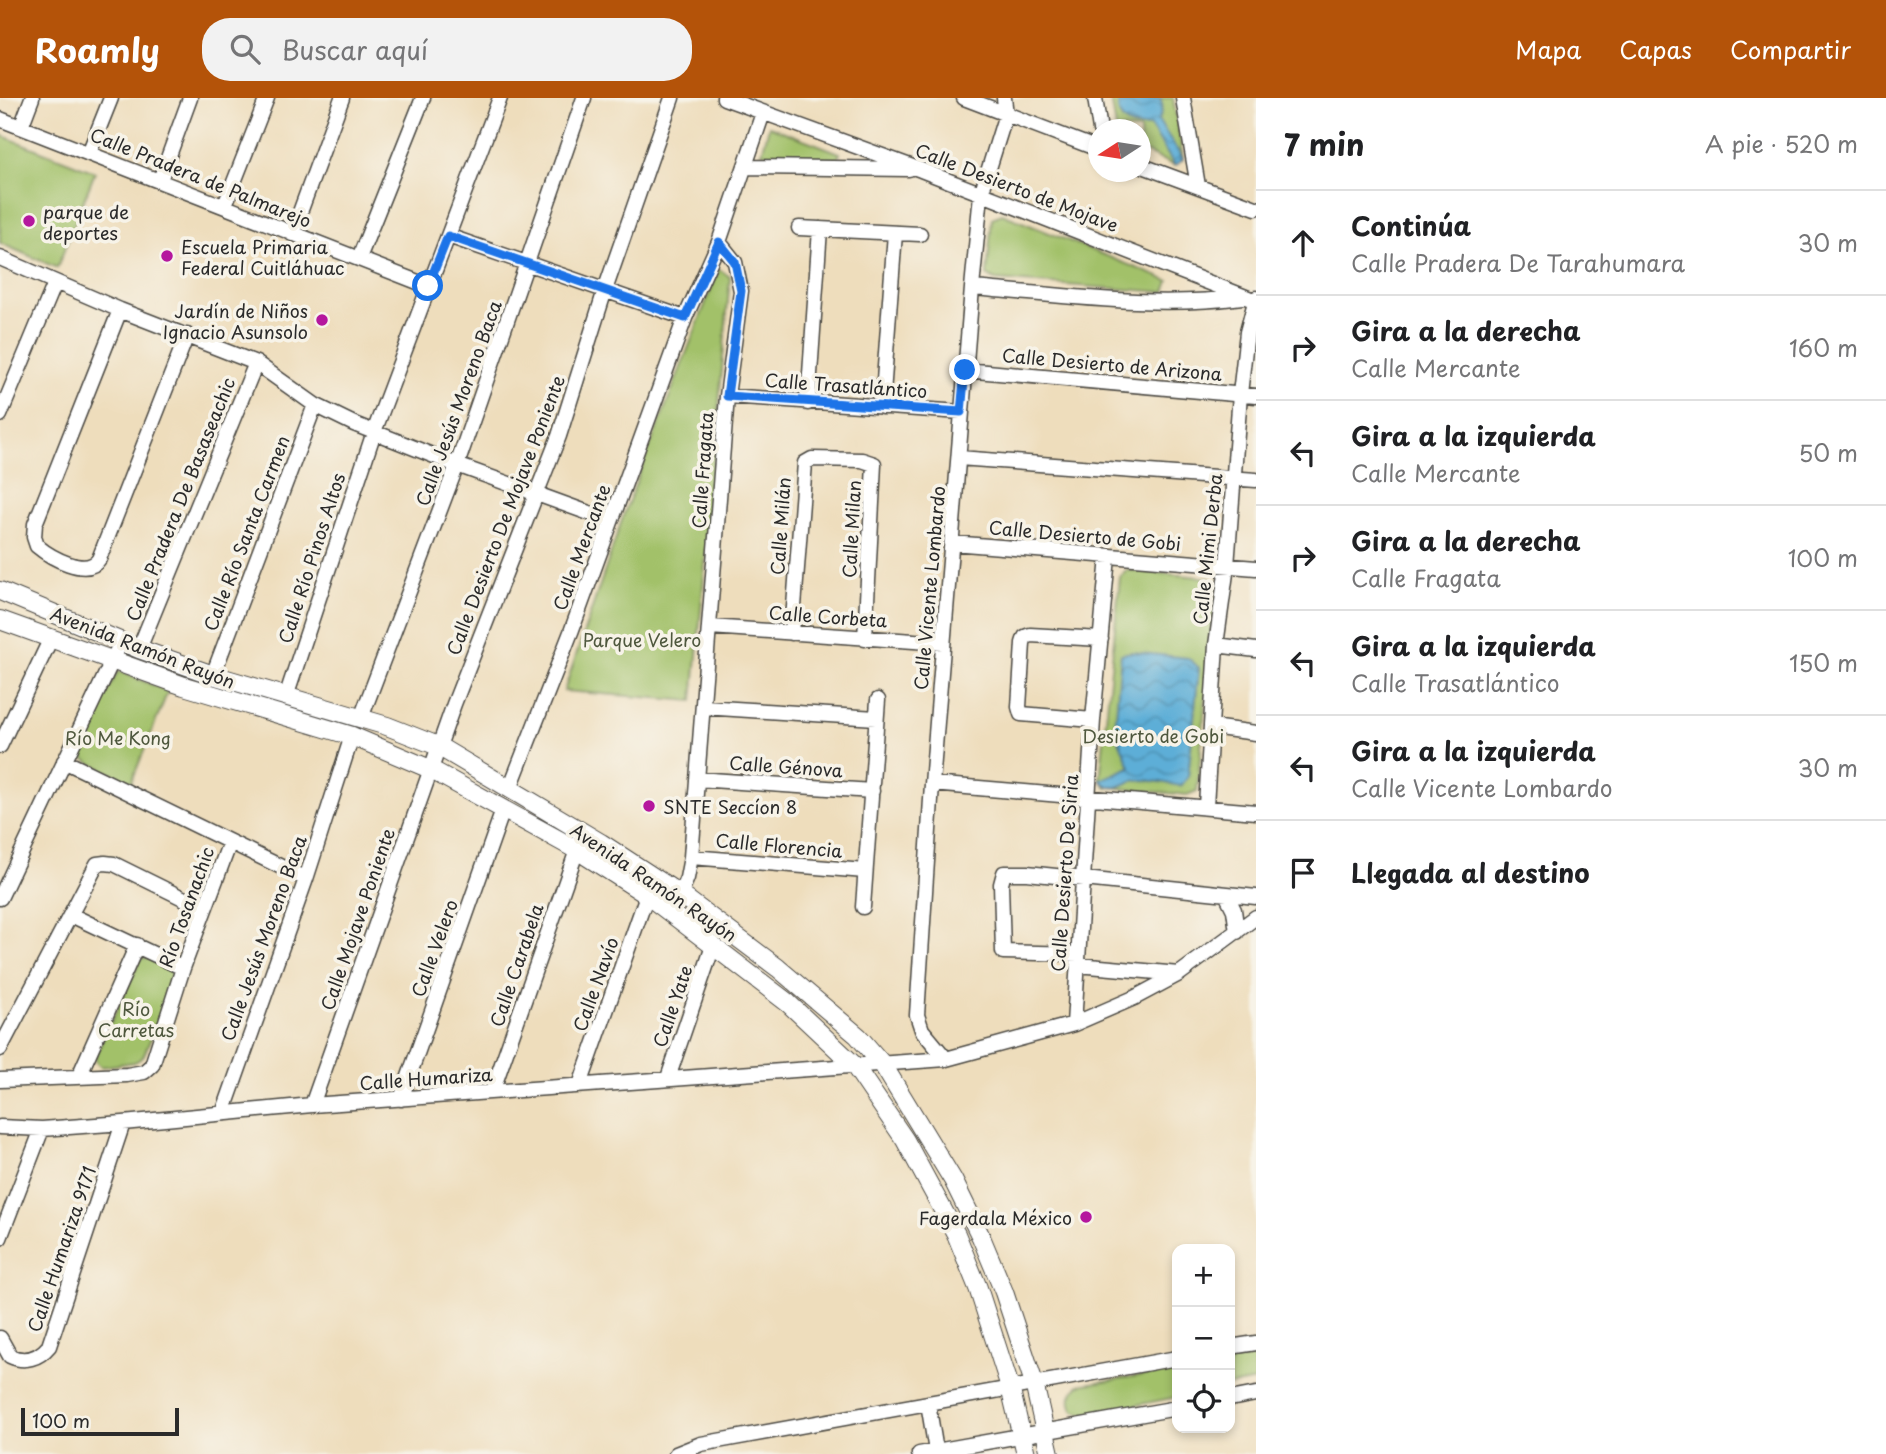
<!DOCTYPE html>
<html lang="es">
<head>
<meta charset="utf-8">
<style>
	:root { --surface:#fff; --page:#f2f2f2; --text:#202124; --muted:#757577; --line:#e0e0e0; --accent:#b45309 }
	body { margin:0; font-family:"Playpen Sans",sans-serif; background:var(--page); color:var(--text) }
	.controls { position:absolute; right:21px; bottom:21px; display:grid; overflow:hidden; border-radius:14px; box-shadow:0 4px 10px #0003 }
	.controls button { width:63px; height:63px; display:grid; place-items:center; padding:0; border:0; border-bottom:2px solid var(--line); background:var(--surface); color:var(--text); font:35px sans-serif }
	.compass { position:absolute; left:1088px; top:21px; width:63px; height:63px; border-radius:50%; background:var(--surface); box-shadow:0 4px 10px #0003; rotate:258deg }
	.scale { position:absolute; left:21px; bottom:18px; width:158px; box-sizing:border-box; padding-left:7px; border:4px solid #2b2b2b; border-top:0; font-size:19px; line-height:24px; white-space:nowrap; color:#2b2b2b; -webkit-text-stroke:5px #f7f3e8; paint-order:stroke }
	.stop { position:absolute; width:21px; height:21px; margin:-16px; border:5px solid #1a73e8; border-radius:50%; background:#fff }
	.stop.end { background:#1a73e8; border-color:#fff; box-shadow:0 2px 7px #0008 }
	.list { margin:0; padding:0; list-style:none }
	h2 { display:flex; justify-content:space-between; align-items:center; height:91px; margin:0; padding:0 28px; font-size:30px }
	h2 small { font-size:23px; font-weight:400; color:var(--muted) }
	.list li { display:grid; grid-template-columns:46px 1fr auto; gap:21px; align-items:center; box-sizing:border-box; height:105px; padding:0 28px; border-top:2px solid var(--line) }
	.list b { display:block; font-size:26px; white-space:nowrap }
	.list p { margin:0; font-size:23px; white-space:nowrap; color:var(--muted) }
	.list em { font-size:23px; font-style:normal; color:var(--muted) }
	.icon { flex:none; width:38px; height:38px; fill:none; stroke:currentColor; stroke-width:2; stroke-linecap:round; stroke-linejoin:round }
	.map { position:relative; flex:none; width:1256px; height:1356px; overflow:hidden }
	header { display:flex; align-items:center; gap:42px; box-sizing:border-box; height:98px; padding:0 35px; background:var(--accent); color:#fff }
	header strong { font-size:33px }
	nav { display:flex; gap:38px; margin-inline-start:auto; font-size:24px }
	.search { width:490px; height:63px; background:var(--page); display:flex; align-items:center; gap:18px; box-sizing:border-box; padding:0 24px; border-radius:28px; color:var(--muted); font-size:26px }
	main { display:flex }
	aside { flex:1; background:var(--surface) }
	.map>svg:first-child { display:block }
	.park { fill:#a2c169; stroke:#66764a; stroke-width:2 }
	.water { fill:url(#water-waves); stroke:#446c81; stroke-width:2 }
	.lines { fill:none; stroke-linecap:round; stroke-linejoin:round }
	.minor-casing { stroke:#484641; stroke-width:17 }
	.major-casing { stroke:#484641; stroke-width:20 }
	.minor { stroke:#fff; stroke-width:14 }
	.major { stroke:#fff; stroke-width:18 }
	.route { stroke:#1a73e8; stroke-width:9 }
	.poi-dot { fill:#b5179e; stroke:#f7f3e8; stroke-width:2.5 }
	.labels { text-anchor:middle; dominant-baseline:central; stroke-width:7; stroke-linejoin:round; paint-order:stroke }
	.street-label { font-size:18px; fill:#2b2b2b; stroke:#f7f3e8 }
	.poi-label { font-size:18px; fill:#2b2b2b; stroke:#f7f3e8; text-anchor:start }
	.park-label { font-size:18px; fill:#4f583e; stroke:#f7f3e8 }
</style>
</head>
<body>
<header>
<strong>Roamly</strong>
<div class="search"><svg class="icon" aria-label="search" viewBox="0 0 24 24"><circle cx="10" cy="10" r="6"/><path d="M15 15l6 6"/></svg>Buscar aquí</div>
<nav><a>Mapa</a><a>Capas</a><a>Compartir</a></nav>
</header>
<main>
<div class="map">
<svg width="1256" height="1356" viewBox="0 0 1256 1356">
	<defs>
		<pattern id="water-waves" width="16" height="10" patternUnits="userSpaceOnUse" patternTransform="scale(1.75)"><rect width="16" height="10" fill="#5daed7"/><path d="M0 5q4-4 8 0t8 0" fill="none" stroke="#4d8eaf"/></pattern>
	</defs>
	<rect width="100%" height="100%" fill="#f7f3e8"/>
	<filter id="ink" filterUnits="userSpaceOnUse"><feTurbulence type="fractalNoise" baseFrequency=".0143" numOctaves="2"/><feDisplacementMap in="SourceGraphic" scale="14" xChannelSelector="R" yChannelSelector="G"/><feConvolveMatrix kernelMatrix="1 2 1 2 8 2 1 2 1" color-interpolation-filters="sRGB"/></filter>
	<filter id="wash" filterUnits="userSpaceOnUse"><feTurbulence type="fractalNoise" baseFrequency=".00686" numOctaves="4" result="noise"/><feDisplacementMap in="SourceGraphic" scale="28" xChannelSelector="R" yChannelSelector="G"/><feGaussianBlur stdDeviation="1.57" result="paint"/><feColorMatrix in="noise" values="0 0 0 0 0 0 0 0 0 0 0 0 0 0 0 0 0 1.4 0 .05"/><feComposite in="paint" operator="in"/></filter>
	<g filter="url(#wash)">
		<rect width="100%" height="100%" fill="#eeddbc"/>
		<path class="park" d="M1111 0H1173L1183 61 1175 68 1141 52 1140 32 1116 31Z
			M769 28 840 55 837 63 762 55Z
			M0 37 95 74 57 170 0 145Z
			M1002 116 1169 183 1165 194 995 182 987 177 992 120Z
			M719 171 730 179 693 603 564 593 625 413Z
			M1127 472 1210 480 1216 488 1197 693 1187 697 1107 689 1100 682 1120 479Z
			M118 573 168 593 131 685 90 665 81 658 80 649Z
			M141 860C153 859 167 867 175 876V884L143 959 135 964 101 969 96 964 95 958Z
			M1255 1259 1256 1283 1230 1288V1263Z
			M1177 1272V1299L1087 1317 1074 1313C1068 1302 1070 1296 1079 1287Z"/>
		<path class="water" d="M1119 0H1160C1164 8 1163 15 1158 22L1183 61 1175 68 1150 28C1130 32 1114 23 1119 0Z
			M1132 554 1188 560 1199 570 1188 679 1181 688C1168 686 1155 682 1141 682 1123 681 1118 699 1100 682L1130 669 1115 632 1121 556Z"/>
	</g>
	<g filter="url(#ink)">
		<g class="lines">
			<defs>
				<path id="minor" d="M724 0 921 72 1256 203
					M964 0 1098 51
					M1095 0 1100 32
					M1183 0 1198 88
					M0 21 428 188
					M21 29 32 0
					M89 55 111 0
					M1140 67 1256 110
					M746 69 909 71
					M160 82 190 0
					M225 107 267 0
					M799 130 920 136
					M292 136 342 0
					M448 138 685 220
					M0 160 120 212 256 265 315 307 354 326 457 367 611 423
					M359 160 423 0
					M972 190C1062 197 1153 211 1242 199
					M120 212 35 426 34 439 37 448C50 459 87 480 99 461L187 237
					M965 272 1256 298
					M727 298 961 314
					M808 305 820 131
					M882 309 895 135
					M0 317 55 185
					M959 360 1256 382
					M952 445 1256 470
					M710 529 943 545
					M792 535 805 365 812 361 862 362 874 366 865 541
					M1216 547 1256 552
					M139 551 256 265
					M213 577 315 307
					M286 599 374 334 500 0
					M703 609 876 620
					M361 620 457 367 584 0
					M1093 622 1021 616 1019 609 1023 545 1025 539 1030 537 1101 541
					M1211 629 1256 635
					M0 648 51 540
					M64 663 306 781
					M697 681 872 693
					M932 686 1256 714
					M510 690 571 534 685 220 719 144 763 15
					M1206 708 1216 547 1227 468 1240 296 1247 234 1256 200
					M691 759 865 773
					M1226 796 1234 812 1237 834
					M0 800 121 544
					M863 809 878 602
					M672 815 687 780 691 759 727 298 741 193 735 164 719 144
					M71 817 183 870
					M1078 856 1003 854 1001 786 1004 775H1027L1256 799
					M1078 867 1179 876
					M1074 926 1093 622 1108 459
					M0 951 97 766 105 765 114 766 205 811
					M946 961 922 932 917 917 932 686 972 190 981 96 1006 16 1004 0
					M79 978 137 847
					M668 980 713 848
					M0 982 127 977 144 974 152 967 183 870 230 744
					M580 987 647 797
					M492 994 577 752
					M401 1001 503 712
					M312 1007 454 606 559 338 605 192 672 0
					M223 1015 306 781 352 638
					M0 1029 42 1031 123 1025 312 1007 946 961 1074 926 1134 900 1179 876 1256 819
					M0 1140 42 1031
					M0 1240 10 1258C25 1265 39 1260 49 1248L123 1025
					M1230 1249 1256 1245
					M1230 1301 1256 1296
					M928 1305 936 1353
					M676 1356 701 1346 1177 1260
					M919 1356 1177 1310"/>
				<path id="major" d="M0 493 139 551 213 577 387 628 438 648 601 745 681 797 778 870 858 938 883 967 953 1082 981 1139 1004 1194 1034 1285 1050 1356
					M0 522 184 588 352 638 430 671 577 752 647 797 788 905 854 967 905 1042 956 1136 978 1190 1010 1289 1026 1356"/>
			</defs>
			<use href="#minor" class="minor-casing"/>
			<use href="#major" class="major-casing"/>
			<use href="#minor" class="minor"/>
			<use href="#major" class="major"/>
		</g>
	</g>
	<g class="lines" filter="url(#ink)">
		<path class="route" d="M428 188 448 138 685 220 719 144 735 164 741 193 727 298 961 314 965 272"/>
	</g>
	<g class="poi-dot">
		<circle cx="29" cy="123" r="7"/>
		<circle cx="167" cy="158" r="7"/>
		<circle cx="322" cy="222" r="7"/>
		<circle cx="649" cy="708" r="7"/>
		<circle cx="1086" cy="1119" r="7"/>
	</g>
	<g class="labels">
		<g class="street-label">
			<text transform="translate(201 79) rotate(22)">Calle Pradera de Palmarejo</text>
			<text transform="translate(1017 89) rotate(21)">Calle Desierto de Mojave</text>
			<text transform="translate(1112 266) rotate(5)">Calle Desierto de Arizona</text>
			<text transform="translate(846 287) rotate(4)">Calle Trasatlántico</text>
			<text transform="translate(458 305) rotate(-70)">Calle Jesús Moreno Baca</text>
			<text transform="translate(702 372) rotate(-86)">Calle Fragata</text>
			<text transform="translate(180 401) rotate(-68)">Calle Pradera De Basaseachic</text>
			<text transform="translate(505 417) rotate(-69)">Calle Desierto De Mojave Poniente</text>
			<text transform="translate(780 428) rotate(-86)">Calle Milán</text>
			<text transform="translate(851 431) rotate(-87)">Calle Milan</text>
			<text transform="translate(246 435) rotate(-69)">Calle Río Santa Carmen</text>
			<text transform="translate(1085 437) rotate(5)">Calle Desierto de Gobi</text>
			<text transform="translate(581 449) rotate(-70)">Calle Mercante</text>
			<text transform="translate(1207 451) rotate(-84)">Calle Mimi Derba</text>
			<text transform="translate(311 460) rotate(-72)">Calle Río Pinos Altos</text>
			<text transform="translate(929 490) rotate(-85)">Calle Vicente Lombardo</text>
			<text transform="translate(828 518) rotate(4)">Calle Corbeta</text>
			<text transform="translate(143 549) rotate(21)">Avenida Ramón Rayón</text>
			<text transform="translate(786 668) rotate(4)">Calle Génova</text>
			<text transform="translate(779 747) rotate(5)">Calle Florencia</text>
			<text transform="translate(1064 775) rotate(-86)">Calle Desierto De Siria</text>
			<text transform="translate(654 784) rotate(34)">Avenida Ramón Rayón</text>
			<text transform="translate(186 809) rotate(-70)">Río Tosanachic</text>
			<text transform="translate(357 821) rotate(-71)">Calle Mojave Poniente</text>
			<text transform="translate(263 840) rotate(-70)">Calle Jesús Moreno Baca</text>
			<text transform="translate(434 850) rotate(-70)">Calle Velero</text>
			<text transform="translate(516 867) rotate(-71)">Calle Carabela</text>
			<text transform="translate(595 886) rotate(-70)">Calle Navío</text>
			<text transform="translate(672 908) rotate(-71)">Calle Yate</text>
			<text transform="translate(426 980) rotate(-4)">Calle Humariza</text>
			<text transform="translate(61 1151) rotate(-71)">Calle Humariza 9171</text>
		</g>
		<g class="poi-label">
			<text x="43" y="113">parque de<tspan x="43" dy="21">deportes</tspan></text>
			<text x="181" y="148">Escuela Primaria<tspan x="181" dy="21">Federal Cuitláhuac</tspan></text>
			<text x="308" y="212" text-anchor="end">Jardín de Niños<tspan x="308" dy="21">Ignacio Asunsolo</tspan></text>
			<text x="663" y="708">SNTE Seccíon 8</text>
			<text x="1072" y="1119" text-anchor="end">Fagerdala México</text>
		</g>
		<g class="park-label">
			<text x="642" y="541">Parque Velero</text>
			<text x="1153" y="637">Desierto de Gobi</text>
			<text x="118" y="639">Río Me Kong</text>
			<text x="136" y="910">Río<tspan x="136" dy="21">Carretas</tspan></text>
		</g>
	</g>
</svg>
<div class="controls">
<button>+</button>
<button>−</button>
<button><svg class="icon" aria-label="locate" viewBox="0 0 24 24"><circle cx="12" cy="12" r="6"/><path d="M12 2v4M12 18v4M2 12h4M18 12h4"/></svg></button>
</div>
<svg class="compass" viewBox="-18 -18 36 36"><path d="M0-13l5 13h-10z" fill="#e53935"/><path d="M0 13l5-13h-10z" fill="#757577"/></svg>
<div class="scale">100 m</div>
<div class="stop" style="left:428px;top:188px"></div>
<div class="stop end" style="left:965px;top:272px"></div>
</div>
<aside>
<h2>7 min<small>A pie · 520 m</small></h2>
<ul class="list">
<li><svg class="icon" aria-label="ahead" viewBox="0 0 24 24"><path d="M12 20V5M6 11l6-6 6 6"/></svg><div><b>Continúa</b><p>Calle Pradera De Tarahumara</p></div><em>30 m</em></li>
<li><svg class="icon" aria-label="right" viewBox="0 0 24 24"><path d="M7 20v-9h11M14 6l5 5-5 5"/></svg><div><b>Gira a la derecha</b><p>Calle Mercante</p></div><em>160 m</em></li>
<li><svg class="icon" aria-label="left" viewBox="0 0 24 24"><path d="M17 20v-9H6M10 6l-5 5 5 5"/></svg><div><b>Gira a la izquierda</b><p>Calle Mercante</p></div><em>50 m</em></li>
<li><svg class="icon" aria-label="right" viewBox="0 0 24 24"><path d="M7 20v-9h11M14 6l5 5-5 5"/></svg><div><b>Gira a la derecha</b><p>Calle Fragata</p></div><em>100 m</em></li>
<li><svg class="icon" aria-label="left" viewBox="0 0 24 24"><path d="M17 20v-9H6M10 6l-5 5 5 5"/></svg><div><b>Gira a la izquierda</b><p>Calle Trasatlántico</p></div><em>150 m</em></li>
<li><svg class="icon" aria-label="left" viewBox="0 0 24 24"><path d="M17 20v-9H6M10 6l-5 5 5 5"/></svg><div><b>Gira a la izquierda</b><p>Calle Vicente Lombardo</p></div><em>30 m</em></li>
<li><svg class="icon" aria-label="arrive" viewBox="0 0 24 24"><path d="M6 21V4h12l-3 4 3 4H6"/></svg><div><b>Llegada al destino</b></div></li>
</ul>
</aside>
</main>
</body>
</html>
